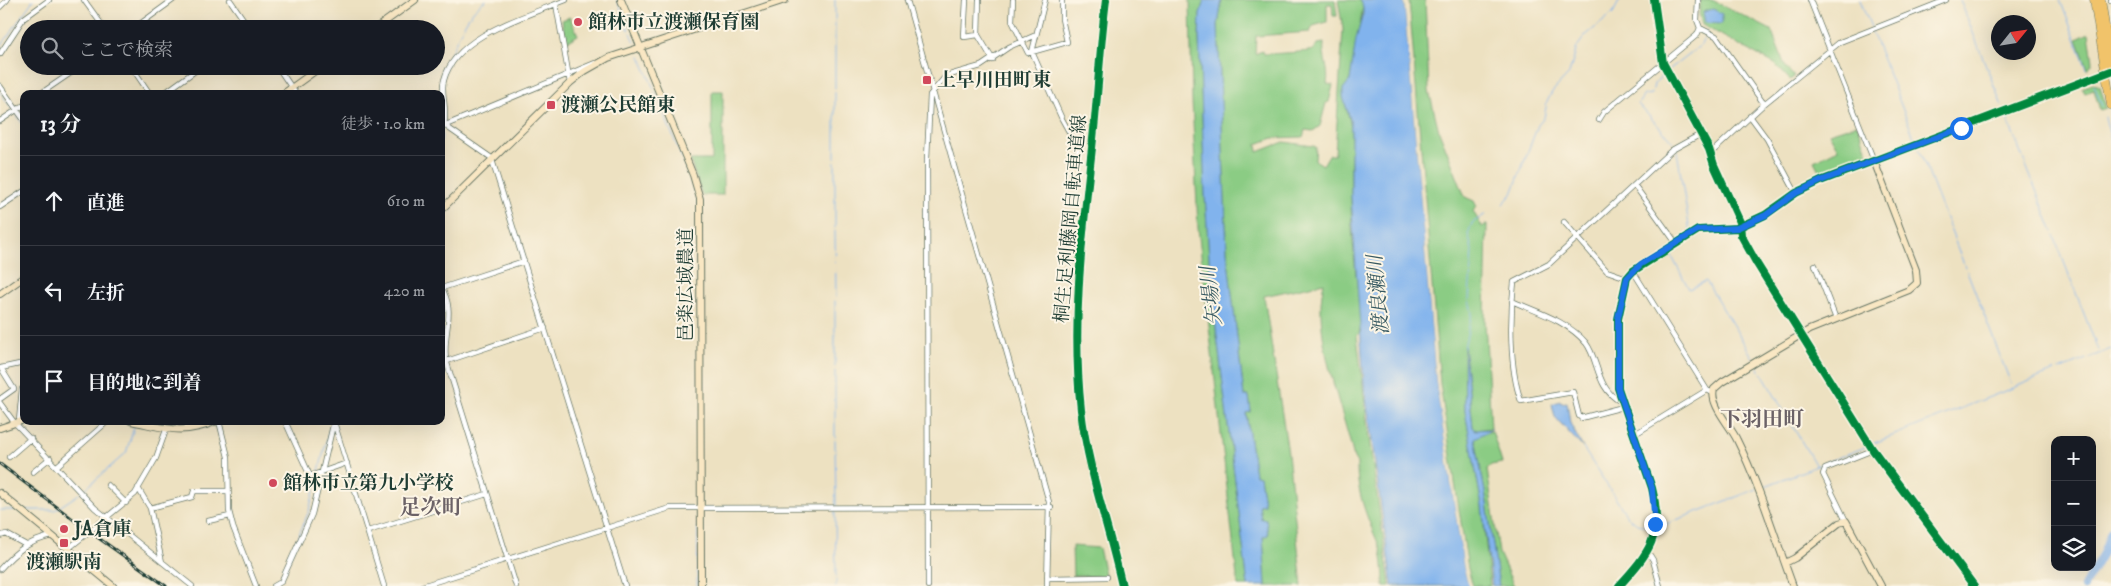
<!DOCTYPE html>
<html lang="ja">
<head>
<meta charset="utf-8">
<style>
	:root { --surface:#171b24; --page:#20242c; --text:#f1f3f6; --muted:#9ea1a6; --line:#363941 }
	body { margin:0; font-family:"IM FELL DW Pica","Noto Serif JP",serif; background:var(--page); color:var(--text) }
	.controls { position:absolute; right:15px; bottom:15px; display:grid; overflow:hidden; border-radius:10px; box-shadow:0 5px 20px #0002 }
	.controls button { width:45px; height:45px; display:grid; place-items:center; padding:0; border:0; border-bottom:1px solid var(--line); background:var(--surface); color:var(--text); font:25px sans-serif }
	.compass { position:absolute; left:1991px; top:15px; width:45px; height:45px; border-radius:50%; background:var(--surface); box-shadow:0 5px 20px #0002; rotate:60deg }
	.stop { position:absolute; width:15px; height:15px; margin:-11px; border:4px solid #1a73e8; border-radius:50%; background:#fff }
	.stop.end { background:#1a73e8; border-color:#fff; box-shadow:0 1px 5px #0008 }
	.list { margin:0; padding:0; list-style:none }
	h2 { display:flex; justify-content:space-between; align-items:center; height:65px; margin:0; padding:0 20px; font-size:21px }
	h2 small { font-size:16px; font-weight:400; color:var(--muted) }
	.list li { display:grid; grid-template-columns:32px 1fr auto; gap:15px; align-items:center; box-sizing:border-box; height:90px; padding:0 20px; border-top:1px solid var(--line) }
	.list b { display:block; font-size:19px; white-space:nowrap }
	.list em { font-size:16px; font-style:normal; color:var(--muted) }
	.icon { flex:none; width:28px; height:28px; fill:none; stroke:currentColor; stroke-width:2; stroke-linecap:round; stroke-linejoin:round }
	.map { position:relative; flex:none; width:2111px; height:586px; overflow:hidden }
	.search { position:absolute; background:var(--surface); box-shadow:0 5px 20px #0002; left:20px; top:20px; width:425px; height:55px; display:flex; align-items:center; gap:12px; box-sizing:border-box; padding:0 18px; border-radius:28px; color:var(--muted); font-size:19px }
	.panel { position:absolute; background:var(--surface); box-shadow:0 5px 20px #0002; left:20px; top:90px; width:425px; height:335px; border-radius:10px }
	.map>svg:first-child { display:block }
	.green { fill:#8bcc84; stroke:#55845c }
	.water { fill:#81b3ed; stroke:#507890 }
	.pier { fill:#ede1c1 }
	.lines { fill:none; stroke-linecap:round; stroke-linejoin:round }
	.stream { stroke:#81b3ed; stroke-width:1 }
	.river { stroke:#81b3ed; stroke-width:8 }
	.street-casing { stroke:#677665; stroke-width:6 }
	.secondary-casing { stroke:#677665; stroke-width:8 }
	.highway-casing { stroke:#677665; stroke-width:9 }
	.street { stroke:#fff; stroke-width:4.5 }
	.secondary { stroke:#f9e7c3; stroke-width:6 }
	.highway { stroke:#f1c36a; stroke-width:8 }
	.rail-casing { stroke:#1f3d34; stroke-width:3 }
	.rail { stroke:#fcf5e5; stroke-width:1; stroke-dasharray:4; stroke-linecap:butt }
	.cycleway-casing { stroke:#fcf5e5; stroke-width:11 }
	.cycleway { stroke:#00873e; stroke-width:8 }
	.route { stroke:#1a73e8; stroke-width:6 }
	.poi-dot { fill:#d1495b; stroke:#fcf5e5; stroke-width:2 }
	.labels { text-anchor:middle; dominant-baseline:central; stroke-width:4; stroke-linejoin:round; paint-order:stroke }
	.poi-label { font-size:19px; font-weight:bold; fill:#1f3d34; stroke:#fcf5e5; text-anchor:start }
	.street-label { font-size:19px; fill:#1f3d34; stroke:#fcf5e5 }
	.water-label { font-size:20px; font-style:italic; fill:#385a62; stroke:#fcf5e5 }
	.quarter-label { font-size:21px; font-weight:bold; fill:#6b6267; stroke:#fcf5e5 }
</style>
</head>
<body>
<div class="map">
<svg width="2111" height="586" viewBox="0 0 2111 586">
	<rect width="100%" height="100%" fill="#fcf5e5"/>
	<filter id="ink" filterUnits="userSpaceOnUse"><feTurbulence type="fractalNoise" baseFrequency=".02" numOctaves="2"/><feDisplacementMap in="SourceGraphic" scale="10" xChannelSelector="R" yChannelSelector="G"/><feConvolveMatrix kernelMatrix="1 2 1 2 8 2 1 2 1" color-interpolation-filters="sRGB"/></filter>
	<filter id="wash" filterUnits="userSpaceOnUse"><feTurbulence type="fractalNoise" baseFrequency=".0096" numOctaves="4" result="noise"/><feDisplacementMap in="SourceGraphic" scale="20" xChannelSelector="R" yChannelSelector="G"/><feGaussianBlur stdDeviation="1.12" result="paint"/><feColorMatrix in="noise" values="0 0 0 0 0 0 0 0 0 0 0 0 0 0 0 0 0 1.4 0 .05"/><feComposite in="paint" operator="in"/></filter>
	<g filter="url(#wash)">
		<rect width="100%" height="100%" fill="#ede1c1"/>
		<path class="green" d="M1190 0H1204L1200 14 1199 37 1205 195 1211 288 1248 586H1238L1198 228 1192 100Z
			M1222 0H1335L1337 16H1333L1332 4H1327V22L1313 26 1310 32 1256 36 1255 54 1262 51 1264 54C1270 54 1309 52 1313 50 1313 50 1318 45 1318 44L1324 43C1322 58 1330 69 1327 84L1333 85 1329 102 1326 103 1320 126 1313 131 1305 130 1303 137 1273 138 1257 144 1258 152 1284 142 1313 146 1316 147 1315 160 1323 165 1329 155H1334L1335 153 1343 29 1338 0H1359L1363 7 1350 80C1337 94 1351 115 1351 131 1352 153 1350 175 1351 196 1351 238 1357 280 1361 322L1359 334 1357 335 1369 438 1390 586H1384C1384 574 1383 553 1378 543 1367 518 1356 491 1357 463L1354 458C1343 408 1311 333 1324 283L1264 296 1288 453 1302 586H1266L1263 536 1266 519H1261L1259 505 1264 504 1260 476H1255L1246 412H1251L1249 396H1244L1227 252 1218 25Z
			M1409 0H1425L1429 91 1439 131 1465 197 1474 201 1477 207 1473 211 1482 227 1487 224 1485 321 1491 428 1475 430 1473 427 1465 355V411L1482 506 1490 586H1473L1468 569 1440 384Z
			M1701 0H1712L1771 30 1785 66 1794 77 1790 80 1775 64 1702 25 1699 14Z
			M570 17 578 35 566 42 562 20Z
			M2089 33 2093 62 2088 69 2077 39Z
			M2092 84 2100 86 2106 108 2100 110 2094 90 2085 93 2082 88Z
			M712 91H723V195H702L690 160H712Z
			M1857 124 1870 159 1822 176 1814 161 1838 149 1829 133Z
			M1492 431 1502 463 1491 465 1487 469 1499 553 1514 586H1499L1487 503 1475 438 1478 435Z
			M1072 546 1099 548 1105 574 1102 576H1073Z"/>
		<path class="water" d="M1204 0H1222L1218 25 1227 252 1244 396H1249L1251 412 1246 413 1255 475 1260 476 1264 504 1259 505 1261 519H1266L1268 535 1263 537 1266 586H1248L1211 288 1205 195 1199 37 1200 14Z
			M1359 0H1404L1436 382 1464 569 1469 586H1392L1364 384 1351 197V131L1350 119 1343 97V89L1350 80 1356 39 1363 14V7Z
			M1713 9 1722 14V24L1705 23 1703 12Z
			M1464 346 1473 427 1475 430 1492 429 1475 438 1487 503 1499 586H1492L1482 506 1465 411Z
			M1560 401 1561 403 1567 402 1570 423 1583 448 1555 417 1552 404Z"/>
		<path class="pier" d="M1404 0H1406L1438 382 1467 568 1471 586H1469L1464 569 1436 382Z"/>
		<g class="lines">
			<path class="stream" d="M617 0 629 30
				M835 0V20
				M1860 0 1871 27
				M1960 0 2002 106
				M2060 0 2087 69
				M835 22V88
				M1872 32 1915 140
				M631 33 635 42
				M0 48 33 0
				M640 56 654 89
				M1670 69 1701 45 1706 32
				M1665 72 1654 84 1652 94 1644 95 1638 104 1675 144
				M443 74C452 51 464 13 486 0
				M2094 85 2102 106
				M0 92 13 110
				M655 92 682 158
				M835 92V158
				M15 113 24 126
				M2006 116 2053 232
				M2105 117 2111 140
				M441 141 442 128
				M1919 149 1965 267
				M1677 151 1690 232
				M684 162 689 173
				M835 162V228
				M1503 204 1512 194 1538 125 1544 118 1547 102 1552 92 1569 74 1577 47 1585 36 1613 13 1620 0
				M835 231 836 297
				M2054 236 2098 350
				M1669 251 1689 289 1706 281 1753 358
				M1967 271 2011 384
				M1464 348 1472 313 1469 300 1472 250 1468 234 1472 223 1486 214
				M835 367V301
				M1758 367 1816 466
				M2059 370 2111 349
				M835 437V371
				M835 440 836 506
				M1872 444 2055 371
				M1583 448 1627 516 1637 524 1654 527
				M319 471 330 427
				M1760 488 1868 446
				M82 492 126 453 135 424
				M0 510H16
				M25 510H55L79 494
				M835 510 836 576
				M1658 527 1757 489
				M285 568 309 511 318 475
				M836 580V586
				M261 586 276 583
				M697 586 698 524"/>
			<path class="river" d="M2084 586 2103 553 2111 531"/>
		</g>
	</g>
	<g filter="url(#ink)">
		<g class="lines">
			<defs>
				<path id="street" d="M84 0 105 29
					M230 0 250 29
					M907 0 1049 502 1047 586
					M966 0 964 37 978 35
					M979 0 978 35 993 60
					M1013 0 1012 21 1028 53 1067 42 1062 19V0
					M1045 0 1032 52 1062 119 1078 148 1077 157
					M1654 0 1663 63 1709 149 1714 165 1740 222 1741 235 1757 264 1873 450 1974 586
					M1698 0 1697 20 1700 28 1716 36 1764 104
					M2111 0V1
					M556 4 570 83
					M0 7 7 0
					M133 29 173 0
					M0 54 23 19 49 0
					M131 66 150 94
					M277 66 296 94
					M0 86 24 120
					M40 94 81 66
					M163 94 202 66
					M1750 116 1767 139 1796 193
					M1599 120 1604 112 1697 35 1700 28
					M0 121 24 105
					M444 125C448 108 440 92 444 80 456 34 528 16 566 0
					M444 125 493 159
					M441 127 595 63
					M1710 154 1764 104 1840 42 1946 0
					M492 160 625 586
					M1635 186 1676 243
					M0 207 24 191
					M1564 222 1607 271 1627 278
					M1815 265 1836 319
					M1633 271 1707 390 1713 393
					M441 287C457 313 442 332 446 360L516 586
					M442 288 524 261
					M1512 301C1537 312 1568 321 1586 343 1599 360 1596 389 1621 402
					M441 363 545 328
					M1 368 24 363
					M0 399 14 389 1 368
					M0 403 14 422 95 508 192 586
					M1623 407 1581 418 1579 416 1573 392 1521 401C1509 368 1510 316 1514 282L1549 264 1672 150 1701 134
					M19 421 22 389
					M219 421 228 457 229 511 233 527 256 586
					M285 421 310 476 347 463
					M334 422 384 586
					M187 429V421
					M1635 434 1707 390
					M9 457 31 438
					M57 466 108 421
					M33 472 50 458
					M108 485 126 503
					M138 488 150 508 162 562
					M150 508 192 497 194 491H228
					M208 521 230 516
					M1846 521 1823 474 1825 469 1873 450
					M368 531 487 494
					M0 536 6 534 26 545
					M68 549 135 494 156 458 166 430
					M1648 552 1653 560 1660 586
					M0 569C16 551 29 541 52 536
					M1048 578 1107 577
					M274 586 281 582 312 514 334 421
					M422 586 670 508 1051 507
					M928 586 927 159 930 95 946 76 981 66 1009 47 1036 35
					M1619 586C1649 553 1664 535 1652 488L1618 388V319L1627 278 1641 264 1698 230 1737 228 1765 215 1796 193 1823 180 1874 161 1810 0"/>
				<path id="secondary" d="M621 0 693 175 700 199 701 586
					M375 29 415 0
					M283 94 322 66
					M441 210 570 83 585 71 608 58 785 0
					M0 294 24 277
					M131 421C166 428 181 436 217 421
					M0 428 24 420
					M0 493 113 586
					M1785 563 1795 558 1839 523 1846 521 1881 586
					M1793 586C1775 538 1760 486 1737 440 1731 426 1709 405 1714 389L1722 382 1809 330 1909 290 1917 283 1916 270 1874 161 2111 71"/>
				<path id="highway" d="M2094 0 2111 105
					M2101 0 2111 64"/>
			</defs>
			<use href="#street" class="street-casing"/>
			<use href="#secondary" class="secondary-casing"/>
			<use href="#highway" class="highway-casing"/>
			<use href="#street" class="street"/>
			<use href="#secondary" class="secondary"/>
			<use href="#highway" class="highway"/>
			<defs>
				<path id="rail" d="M0 464 90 532 166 586"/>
			</defs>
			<use href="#rail" class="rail-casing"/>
			<use href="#rail" class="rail"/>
			<defs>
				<path id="cycleway" d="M1106 0C1100 46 1098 93 1093 139 1083 229 1071 319 1081 410 1088 471 1109 527 1122 586
					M1654 0 1663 63 1709 149 1714 165 1740 222 1741 235 1757 264 1873 450 1974 586
					M1619 586C1649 553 1664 535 1652 488L1618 388V319L1627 278 1633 271 1698 230 1737 228 1765 215 1796 193 1823 180 2111 71"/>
			</defs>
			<use href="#cycleway" class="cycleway-casing"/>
			<use href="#cycleway" class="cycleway"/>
		</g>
	</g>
	<g class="lines" filter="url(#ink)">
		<path class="route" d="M1655 524 1652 488 1618 388V318L1627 278 1641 264 1698 230 1737 228 1766 215 1796 193 1823 180 1961 128"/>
	</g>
	<g class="poi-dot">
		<circle cx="578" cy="22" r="5"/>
		<rect x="922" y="75" width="10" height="10" rx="2.5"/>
		<rect x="546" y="100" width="10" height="10" rx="2.5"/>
		<circle cx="273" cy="483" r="5"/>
		<circle cx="64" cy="529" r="5"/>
		<rect x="59" y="538" width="10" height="10" rx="2.5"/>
	</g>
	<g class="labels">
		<g class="poi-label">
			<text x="588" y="22">館林市立渡瀬保育園</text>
			<text x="937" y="80">上早川田町東</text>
			<text x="561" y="105">渡瀬公民館東</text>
			<text x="283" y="483">館林市立第九小学校</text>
			<text x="74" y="529">JA倉庫</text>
			<text x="64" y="562" text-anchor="middle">渡瀬駅南</text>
		</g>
		<g class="street-label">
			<text transform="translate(1071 219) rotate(-85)">桐生足利藤岡自転車道線</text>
			<text transform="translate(686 285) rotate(-90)">邑楽広域農道</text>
		</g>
		<g class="water-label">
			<text transform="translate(1379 295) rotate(-95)">渡良瀬川</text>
			<text transform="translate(1212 296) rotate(-97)">矢場川</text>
		</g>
		<g class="quarter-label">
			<text x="1762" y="420">下羽田町</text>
			<text x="431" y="508">足次町</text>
		</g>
	</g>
</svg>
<div class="controls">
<button>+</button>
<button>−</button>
<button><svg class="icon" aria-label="layers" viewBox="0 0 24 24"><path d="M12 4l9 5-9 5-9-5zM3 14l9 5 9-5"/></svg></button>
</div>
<svg class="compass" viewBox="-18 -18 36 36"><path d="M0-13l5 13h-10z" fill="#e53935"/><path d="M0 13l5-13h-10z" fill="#9ea1a6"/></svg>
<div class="stop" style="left:1961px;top:128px"></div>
<div class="stop end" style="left:1655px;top:524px"></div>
<div class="search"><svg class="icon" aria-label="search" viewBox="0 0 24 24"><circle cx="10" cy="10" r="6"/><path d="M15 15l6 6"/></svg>ここで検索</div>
<section class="panel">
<h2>13 分<small>徒歩 · 1.0 km</small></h2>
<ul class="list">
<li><svg class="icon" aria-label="ahead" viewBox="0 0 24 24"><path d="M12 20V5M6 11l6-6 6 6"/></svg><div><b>直進</b></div><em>610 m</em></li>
<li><svg class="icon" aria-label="left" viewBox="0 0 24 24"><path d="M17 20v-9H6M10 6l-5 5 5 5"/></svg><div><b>左折</b></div><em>420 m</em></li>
<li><svg class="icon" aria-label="arrive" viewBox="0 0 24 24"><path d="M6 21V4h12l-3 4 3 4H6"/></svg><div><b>目的地に到着</b></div></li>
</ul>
</section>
</div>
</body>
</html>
